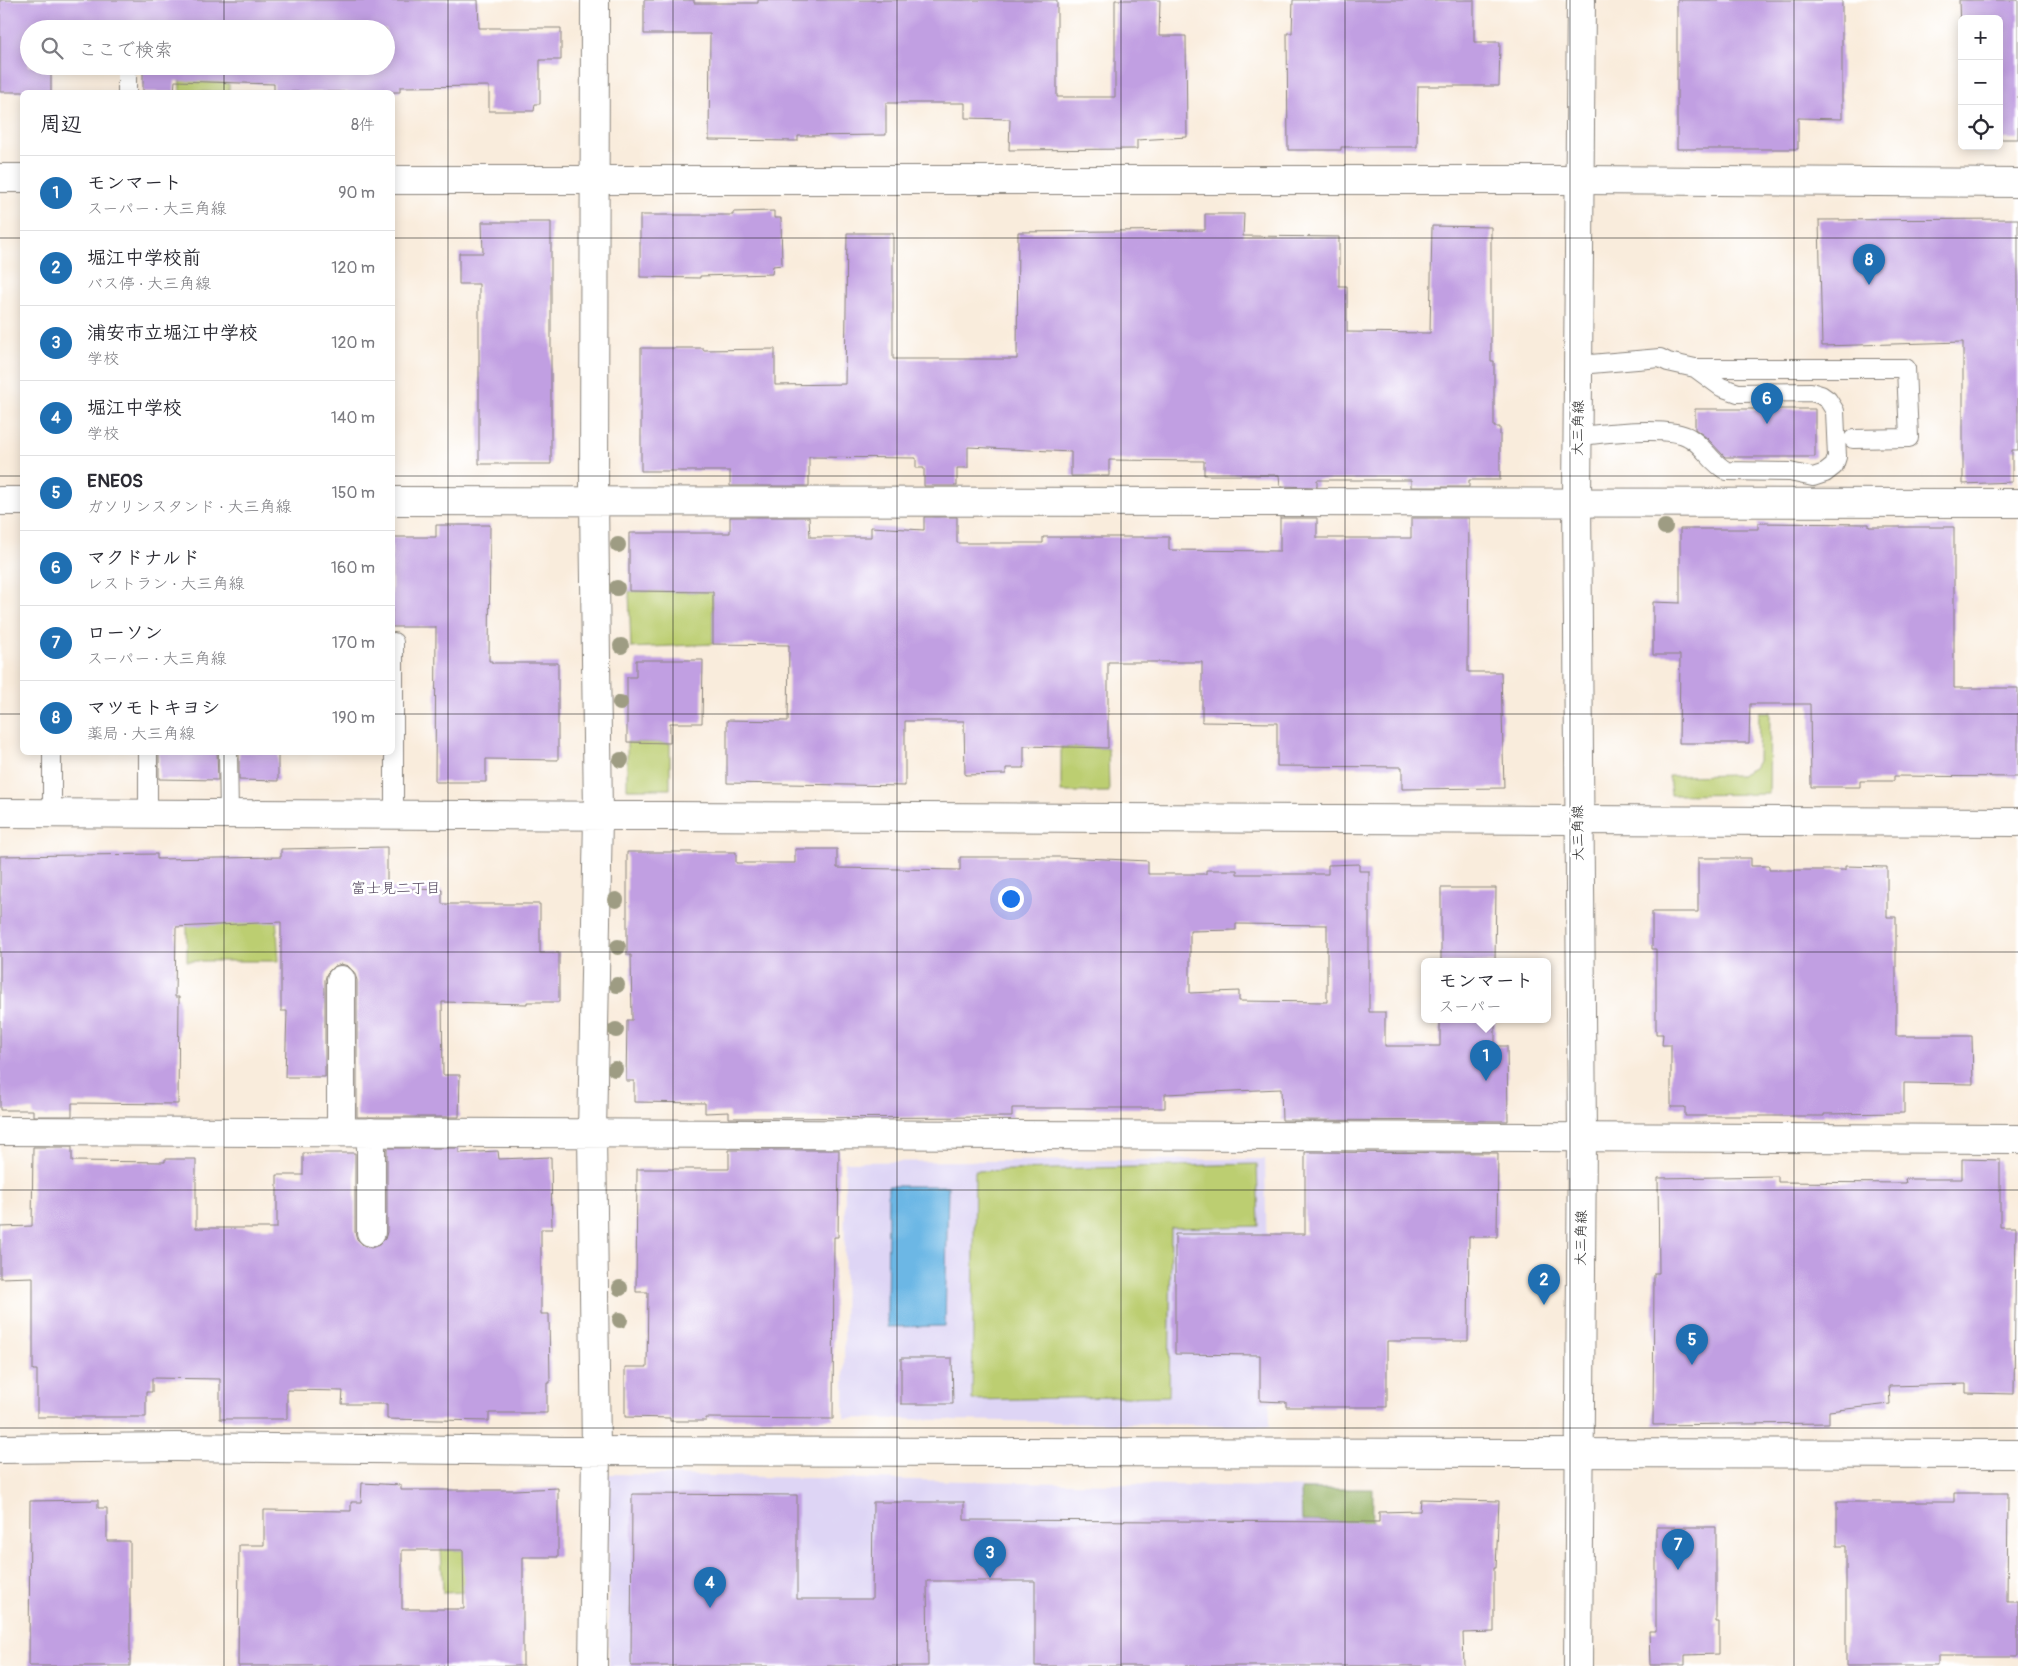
<!DOCTYPE html>
<html lang="ja">
<head>
<meta charset="utf-8">
<style>
	:root { --surface:#fff; --page:#f7f7f7; --text:#2b2b33; --muted:#7c7c81; --line:#e1e1e2; --accent:#1f6fb2 }
	body { margin:0; font-family:Pangolin,"Klee One",sans-serif; background:var(--page); color:var(--text) }
	.controls { position:absolute; right:15px; top:15px; display:grid; overflow:hidden; border-radius:8px; box-shadow:0 2px 12px #0003 }
	.controls button { width:45px; height:45px; display:grid; place-items:center; padding:0; border:0; border-bottom:1px solid var(--line); background:var(--surface); color:var(--text); font:25px sans-serif }
	.you { position:absolute; left:1010px; top:898px; width:18px; height:18px; margin:-12px; border:4px solid #fff; border-radius:50%; background:#1a73e8; box-shadow:0 0 0 8px #1a73e833 }
	.badge { display:grid; place-items:center; width:32px; height:32px; border-radius:50%; background:var(--accent); color:#fff; font-size:16px; font-weight:700 }
	.pin { position:absolute; translate:-50% -41px; filter:drop-shadow(0 1px 2px #0008) }
	.pin::after { content:''; position:absolute; top:26px; width:18px; height:15px; background:inherit; clip-path:polygon(0 0,100% 0,50% 100%) }
	.popup { position:absolute; left:1421px; top:958px; width:130px; height:65px; box-sizing:border-box; display:grid; place-content:center; border-radius:8px; background:var(--surface); filter:drop-shadow(0 1px 4px #0005); font-size:16px; white-space:nowrap; color:var(--muted) }
	.popup b { font-size:19px; color:var(--text) }
	.popup::after { content:''; position:absolute; left:50%; top:100%; margin-left:-10px; border:10px solid transparent; border-top-color:var(--surface) }
	.list { margin:0; padding:0; list-style:none }
	h2 { display:flex; justify-content:space-between; align-items:center; height:65px; margin:0; padding:0 20px; font-size:21px }
	h2 small { font-size:16px; font-weight:400; color:var(--muted) }
	.list li { display:grid; grid-template-columns:32px 1fr auto; gap:15px; align-items:center; box-sizing:border-box; height:75px; padding:0 20px; border-top:1px solid var(--line) }
	.list b { display:block; font-size:19px; white-space:nowrap }
	.list p { margin:0; font-size:16px; white-space:nowrap; color:var(--muted) }
	.list em { font-size:16px; font-style:normal; color:var(--muted) }
	.icon { flex:none; width:28px; height:28px; fill:none; stroke:currentColor; stroke-width:2; stroke-linecap:round; stroke-linejoin:round }
	.map { position:relative; flex:none; width:2018px; height:1666px; overflow:hidden }
	.search { position:absolute; background:var(--surface); box-shadow:0 2px 12px #0003; left:20px; top:20px; width:375px; height:55px; display:flex; align-items:center; gap:12px; box-sizing:border-box; padding:0 18px; border-radius:28px; color:var(--muted); font-size:19px }
	.panel { position:absolute; background:var(--surface); box-shadow:0 2px 12px #0003; left:20px; top:90px; width:375px; height:665px; border-radius:8px }
	.map>svg:first-child { display:block }
	.built { fill:#ded5f5 }
	.green { fill:#bcce71; stroke:#6c7546 }
	.forest { fill:#95b163; stroke:#586640 }
	.water { fill:#6cb7e5; stroke:#446a80 }
	.building { fill:#c19fe2; fill-rule:evenodd }
	.lines { fill:none; stroke-linecap:round; stroke-linejoin:round }
	.lane-casing { stroke:#8a847c; stroke-width:20 }
	.street-casing { stroke:#8a847c; stroke-width:30 }
	.secondary-casing { stroke:#8a847c; stroke-width:30 }
	.lane { stroke:#fff; stroke-width:18 }
	.street { stroke:#fff; stroke-width:28 }
	.secondary { stroke:#fff; stroke-width:28 }
	.tree { fill:#9e9c83 }
	.grid { fill:none; stroke:#1c1c1c; stroke-width:1; stroke-opacity:0.55 }
	.labels { text-anchor:middle; dominant-baseline:central; stroke-width:5; stroke-linejoin:round; paint-order:stroke }
	.street-label { font-size:14px; fill:#1c1c1c; stroke:#fff }
	.neighbourhood-label { font-size:15px; fill:#564a61; stroke:#fff }
</style>
</head>
<body>
<div class="map">
<svg width="2018" height="1666" viewBox="0 0 2018 1666">
	<rect width="100%" height="100%" fill="#fff"/>
	<filter id="ink" filterUnits="userSpaceOnUse"><feTurbulence type="fractalNoise" baseFrequency=".02" numOctaves="2"/><feDisplacementMap in="SourceGraphic" scale="10" xChannelSelector="R" yChannelSelector="G"/><feConvolveMatrix kernelMatrix="1 2 1 2 8 2 1 2 1" color-interpolation-filters="sRGB"/></filter>
	<filter id="wash" filterUnits="userSpaceOnUse"><feTurbulence type="fractalNoise" baseFrequency=".0096" numOctaves="4" result="noise"/><feDisplacementMap in="SourceGraphic" scale="20" xChannelSelector="R" yChannelSelector="G"/><feGaussianBlur stdDeviation="1.12" result="paint"/><feColorMatrix in="noise" values="0 0 0 0 0 0 0 0 0 0 0 0 0 0 0 0 0 1.4 0 .05"/><feComposite in="paint" operator="in"/></filter>
	<g filter="url(#wash)">
		<rect width="100%" height="100%" fill="#f9ecdc"/>
		<path class="built" d="M1265 1159 1270 1426 844 1418 845 1162Z
			M608 1474 1373 1489 1371 1666H609Z"/>
		<path class="green" d="M179 72 224 74 225 83 229 84V92H180Z
			M629 591 711 592 713 595V644L631 648Z
			M1759 712H1770L1769 794 1671 795 1669 776 1740 775 1754 768 1758 761Z
			M627 742 670 743V789H627Z
			M1061 747 1108 748 1109 792H1061Z
			M275 899 279 961H187V926Z
			M1257 1164 1259 1226 1171 1228 1169 1396 972 1400 975 1171Z
			M441 1550H471L490 1591 443 1593Z"/>
		<path class="forest" d="M1301 1489H1373L1371 1666H1342V1522L1302 1521Z"/>
		<path class="water" d="M888 1186H948L945 1326 887 1327Z"/>
		<g id="blocks">
			<path class="building" d="M0 0H478L479 28H561V60H540V104H535L534 111H489V86L400 87V92H274V84L175 81 174 92H143V66H386V29H29V66H51V92H0Z
				M644 0H694V3H758V0H1057V97H1115V0H1160L1159 36H1186L1187 137 1137 140V149L1009 150 1010 119 965 118V103H886V135L798 136V141L709 140 710 34H644Z
				M1293 0H1474V42H1500L1499 86H1418L1417 147H1341V150H1288L1287 33H1292Z
				M1677 0H1842V119L1798 118V149H1677Z
				M1959 0H2018V139H1999V19H1962V95Z
				M774 211V218H781L782 265 773 266 772 274 700 276V278L640 277V215H733V212Z
				M1205 214H1244L1243 236 1339 237V286H1347V332L1430 333 1432 226 1491 227V361H1494V427H1500V480H1469V487H1411V480H1317V487L1280 486 1279 475H1204V461L1109 460V476H1071V452L968 447V468H957V486H924V468H916V458L809 457V486H730V471H641V348H703V350L775 349V385L845 384 847 233H893V359H1017L1018 232 1205 230Z
				M2018 219V450H2012V482L1963 484V342L1822 346 1819 220Z
				M482 222H551V464H479V284H459V253H483Z
				M1695 409H1815V457H1725L1707 438 1695 429Z
				M730 517H809L810 537H871V527L924 530V517H957V543H1043V537H1169V550L1280 551V518H1317V538H1411V518H1469L1468 672H1501L1504 788 1402 789V767L1277 766V723L1202 722V662H1108V748L1024 746V768H1006V774L965 775 964 721H905V786L727 783V720L788 721 789 645 713 644V592L629 591V533H730Z
				M1758 523 1869 524V527H1954V688H2018V777L1894 776V781H1860V787H1811L1810 704H1750L1749 743H1679L1680 655H1653V602L1680 603V529H1758Z
				M436 525H490L489 661H492V663H558V760L486 759V782H435L436 627H392V537H436Z
				M636 660H703L702 723H670V743L627 742V677H636Z
				M159 752H217L218 780 159 779Z
				M239 752H278V781L239 780Z
				M387 847V888L442 890V904H540V953H559V1002H527V1004L442 1002 443 1075H460L459 1117H357V980L354 972 348 966 341 964 333 967 327 973 325 980V1077H285L287 1011H281V922L176 927 175 997H179L178 1104 72 1103V1116H33V1110H0V856L157 854V859L281 857V849Z
				M795 849H837V868L960 870V857H1063L1148 861V874H1206V870H1237V874H1328V865L1359 864V871H1369V1012H1385V1046H1440V1020H1495V1046H1507L1508 1121 1282 1120 1281 1089 1165 1094V1108H1012V1117L729 1118V1112L705 1113V1103L634 1102V1081H626L627 1020H632L631 955H627V852H736V863H795ZM1236 924 1327 925V1002L1239 1001V991L1190 993V931L1236 930Z
				M1698 858H1751V866H1769V870H1845V866L1887 867V917H1896V1036H1972L1973 1084 1904 1083V1113L1824 1114V1116H1685V1107H1671V1045H1662L1663 1034H1656V949H1652V912H1698Z
				M1441 888H1496L1495 962H1441Z
				M33 1147H72V1161L165 1162V1159H196V1228H277V1175H303V1153H355V1232L357 1239 363 1245 371 1248 379 1245 385 1239 387 1232V1148H459V1153L498 1151 499 1159 551 1157 552 1229H541V1314H549L550 1383H547V1413H489V1421L387 1419V1404H342L343 1391 287 1390V1419H220V1379L152 1378V1392H146V1417H37V1370H33V1277L0 1278V1227L32 1226Z
				M729 1150H839L838 1237H834L833 1419 706 1418V1421H670V1418L625 1417V1367H647L648 1292H636L637 1169H729Z
				M1305 1152 1498 1153 1497 1237H1469L1468 1341H1387V1407H1286V1402L1260 1401V1355L1175 1354V1234H1305Z
				M1962 1159 2000 1160V1227H2016L2014 1394 1966 1393V1384L1889 1386 1890 1404 1829 1411V1423L1653 1425 1654 1273H1659L1658 1178 1778 1176V1182L1906 1183 1905 1179H1962Z
				M901 1358H952L953 1404H901Z
				M362 1483 401 1485V1490H513L558 1488V1557H523V1666H238L239 1545H264V1510L351 1511V1502H361ZM402 1550H463L464 1609H402Z
				M1954 1493H2008L2007 1601H2018V1656H1938V1666H1846V1546H1837V1502H1954Z
				M632 1494 797 1495V1599H872L873 1502H964V1520L1379 1522V1512L1420 1511 1421 1499 1499 1501 1496 1568H1494V1632L1463 1633 1464 1666H1035V1581H927L928 1666H631Z
				M98 1500V1508H107V1541H130V1666H29L30 1501Z
				M1656 1527H1716V1622H1719V1654L1685 1655V1665H1650L1649 1631H1656Z"/>
		</g>
	</g>
	<g filter="url(#ink)">
		<use href="#blocks" fill-opacity="0" stroke="#8a847c" stroke-width="1"/>
		<g class="lines">
			<defs>
				<path id="lane" d="M127 66V92
					M1579 365 1660 358 1668 362 1695 368H1906L1909 438 1853 439
					M1578 436C1604 434 1669 425 1690 438 1704 446 1712 464 1727 471L1790 472 1813 477 1825 473 1834 466 1837 457 1835 411 1828 400 1821 395 1811 392 1738 393 1721 387 1695 368
					M52 752V813
					M148 752V814
					M228 752 229 814
					M394 814V642"/>
				<path id="street" d="M0 178H22
					M392 180H1581L2018 183
					M0 501H22
					M392 501 2018 503
					M0 813 2018 822
					M341 980V1132
					M0 1131 2018 1139
					M371 1232V1132
					M0 1449 176 1447 565 1451 2018 1454
					M593 1666 596 1451 592 1133 598 816 594 501 595 0"/>
				<path id="secondary" d="M1578 1666 1582 1138 1577 501 1581 0"/>
			</defs>
			<use href="#lane" class="lane-casing"/>
			<use href="#street" class="street-casing"/>
			<use href="#secondary" class="secondary-casing"/>
			<use href="#lane" class="lane"/>
			<use href="#street" class="street"/>
			<use href="#secondary" class="secondary"/>
		</g>
		<g class="tree">
			<circle cx="1665" cy="527" r="8"/>
			<circle cx="618" cy="545" r="8"/>
			<circle cx="617" cy="588" r="8"/>
			<circle cx="621" cy="646" r="8"/>
			<circle cx="620" cy="703" r="8"/>
			<circle cx="621" cy="760" r="8"/>
			<circle cx="616" cy="900" r="8"/>
			<circle cx="618" cy="947" r="8"/>
			<circle cx="617" cy="985" r="8"/>
			<circle cx="616" cy="1030" r="8"/>
			<circle cx="615" cy="1069" r="8"/>
			<circle cx="620" cy="1288" r="8"/>
			<circle cx="620" cy="1320" r="8"/>
		</g>
	</g>
	<path class="grid" d="M224 0V29M448 0V1666M673 0V1666M897 0V1666M1121 0V1666M1345 0V1666M1570 0V1666M1794 0V1666M224 66V92M0 238H22M392 238H2018M0 476H22M392 476H2018M0 714H22M392 714H2018M224 752V1666M0 952H2018M0 1190H2018M0 1428H2018"/>
	<g class="labels">
		<g class="street-label">
			<text transform="translate(1578 428) rotate(-89)">大三角線</text>
			<text transform="translate(1578 833) rotate(-91)">大三角線</text>
			<text transform="translate(1581 1238) rotate(-89)">大三角線</text>
		</g>
		<g class="neighbourhood-label">
			<text x="396" y="888">富士見二丁目</text>
		</g>
	</g>
</svg>
<div class="controls">
<button>+</button>
<button>−</button>
<button><svg class="icon" aria-label="locate" viewBox="0 0 24 24"><circle cx="12" cy="12" r="6"/><path d="M12 2v4M12 18v4M2 12h4M18 12h4"/></svg></button>
</div>
<div class="you"></div>
<div class="pin badge" style="left:1486px;top:1081px">1</div>
<div class="popup"><b>モンマート</b>スーパー</div>
<div class="pin badge" style="left:1544px;top:1305px">2</div>
<div class="pin badge" style="left:990px;top:1578px">3</div>
<div class="pin badge" style="left:710px;top:1608px">4</div>
<div class="pin badge" style="left:1692px;top:1365px">5</div>
<div class="pin badge" style="left:1767px;top:424px">6</div>
<div class="pin badge" style="left:1678px;top:1570px">7</div>
<div class="pin badge" style="left:1869px;top:285px">8</div>
<div class="search"><svg class="icon" aria-label="search" viewBox="0 0 24 24"><circle cx="10" cy="10" r="6"/><path d="M15 15l6 6"/></svg>ここで検索</div>
<section class="panel">
<h2>周辺<small>8件</small></h2>
<ul class="list">
<li><span class="badge">1</span><div><b>モンマート</b><p>スーパー · 大三角線</p></div><em>90 m</em></li>
<li><span class="badge">2</span><div><b>堀江中学校前</b><p>バス停 · 大三角線</p></div><em>120 m</em></li>
<li><span class="badge">3</span><div><b>浦安市立堀江中学校</b><p>学校</p></div><em>120 m</em></li>
<li><span class="badge">4</span><div><b>堀江中学校</b><p>学校</p></div><em>140 m</em></li>
<li><span class="badge">5</span><div><b>ENEOS</b><p>ガソリンスタンド · 大三角線</p></div><em>150 m</em></li>
<li><span class="badge">6</span><div><b>マクドナルド</b><p>レストラン · 大三角線</p></div><em>160 m</em></li>
<li><span class="badge">7</span><div><b>ローソン</b><p>スーパー · 大三角線</p></div><em>170 m</em></li>
<li><span class="badge">8</span><div><b>マツモトキヨシ</b><p>薬局 · 大三角線</p></div><em>190 m</em></li>
</ul>
</section>
</div>
</body>
</html>
